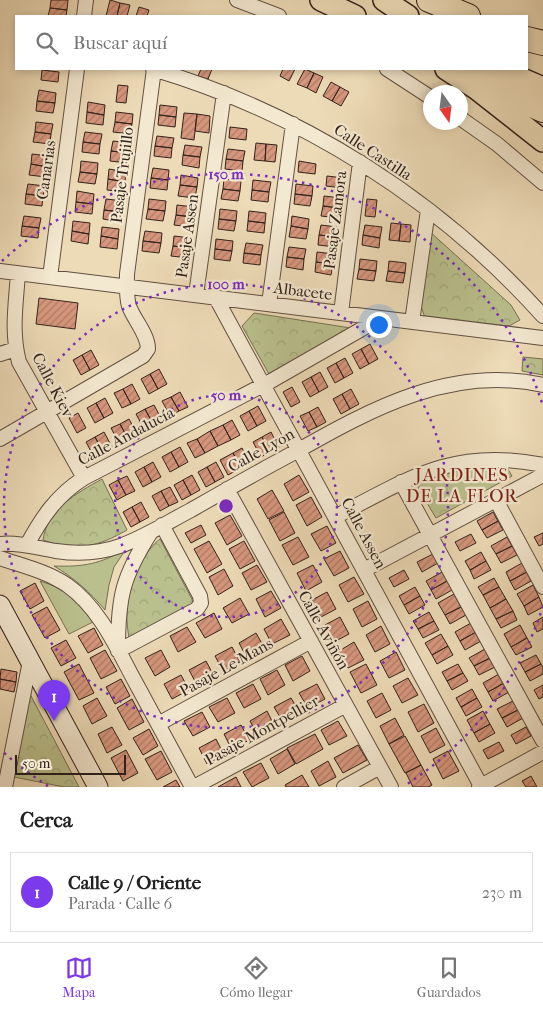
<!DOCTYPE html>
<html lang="es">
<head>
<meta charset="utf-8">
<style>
	:root { --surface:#fff; --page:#f6f6f6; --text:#222; --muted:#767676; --line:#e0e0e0; --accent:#7c3aed }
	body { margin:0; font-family:"IM FELL French Canon",serif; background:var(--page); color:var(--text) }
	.compass { position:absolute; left:423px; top:85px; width:45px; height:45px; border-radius:50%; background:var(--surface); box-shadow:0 2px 8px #0003; rotate:166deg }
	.scale { position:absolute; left:15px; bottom:12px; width:111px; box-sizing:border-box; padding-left:5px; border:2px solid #32221a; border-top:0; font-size:14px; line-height:18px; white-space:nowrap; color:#32221a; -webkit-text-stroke:4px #f3e8d0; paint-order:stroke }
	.you { position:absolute; left:378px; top:324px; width:18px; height:18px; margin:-12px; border:4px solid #fff; border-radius:50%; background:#1a73e8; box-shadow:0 0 0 8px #1a73e833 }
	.badge { display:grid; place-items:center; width:32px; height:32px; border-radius:50%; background:var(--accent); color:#fff; font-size:16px; font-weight:700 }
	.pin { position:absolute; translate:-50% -41px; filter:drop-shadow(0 1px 2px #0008) }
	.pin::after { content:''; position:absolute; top:26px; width:18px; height:15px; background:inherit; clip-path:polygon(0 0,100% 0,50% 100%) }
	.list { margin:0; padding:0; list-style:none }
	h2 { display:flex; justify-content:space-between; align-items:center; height:65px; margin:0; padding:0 20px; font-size:21px }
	h2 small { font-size:16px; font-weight:400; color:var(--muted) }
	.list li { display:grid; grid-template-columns:32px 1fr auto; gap:15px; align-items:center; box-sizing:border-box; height:80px; margin:0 10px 10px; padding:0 10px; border:1px solid var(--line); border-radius:0px }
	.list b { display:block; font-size:19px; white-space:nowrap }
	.list p { margin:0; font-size:16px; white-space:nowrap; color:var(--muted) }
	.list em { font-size:16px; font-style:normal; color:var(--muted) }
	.icon { flex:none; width:28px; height:28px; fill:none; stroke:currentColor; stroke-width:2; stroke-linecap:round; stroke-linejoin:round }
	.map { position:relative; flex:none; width:543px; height:787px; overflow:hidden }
	.search { position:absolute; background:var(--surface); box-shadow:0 2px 8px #0003; left:15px; right:15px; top:15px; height:55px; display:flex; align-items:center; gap:12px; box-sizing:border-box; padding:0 18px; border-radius:0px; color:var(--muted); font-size:19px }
	.sheet { height:155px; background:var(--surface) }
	nav { display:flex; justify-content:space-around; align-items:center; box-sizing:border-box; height:70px; border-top:1px solid var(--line); background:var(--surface); font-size:14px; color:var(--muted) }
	nav a { display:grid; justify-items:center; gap:2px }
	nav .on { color:var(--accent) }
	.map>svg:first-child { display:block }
	.grass { fill:#bac08d; stroke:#767154 }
	.park { fill:url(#park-crowns); stroke:#767154 }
	.building { fill:url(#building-hatch); stroke:#32221a }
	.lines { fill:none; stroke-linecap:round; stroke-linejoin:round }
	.street-casing { stroke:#615041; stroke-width:16 }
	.secondary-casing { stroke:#32221a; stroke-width:21 }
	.primary-casing { stroke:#32221a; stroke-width:24 }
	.highway-casing { stroke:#32221a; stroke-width:26 }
	.street { stroke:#f3e8d0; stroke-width:14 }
	.secondary { stroke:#f3e8d0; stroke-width:19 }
	.primary { stroke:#eddbb7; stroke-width:21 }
	.highway { stroke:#eddbb7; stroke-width:24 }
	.ring { fill:none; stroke:#7b2cbf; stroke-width:2.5; stroke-dasharray:2.5 5 }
	.labels { text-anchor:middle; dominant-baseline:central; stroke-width:4.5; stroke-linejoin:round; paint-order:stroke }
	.street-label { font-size:16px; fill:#32221a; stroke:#f3e8d0 }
	.neighbourhood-label { font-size:18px; letter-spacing:1px; fill:#7a1f14; stroke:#f3e8d0 }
	.centre { fill:#7b2cbf; stroke:#f3e8d0; stroke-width:2.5 }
	.ring-label { font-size:15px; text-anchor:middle; font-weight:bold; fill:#7b2cbf; stroke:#f3e8d0; stroke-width:4.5; stroke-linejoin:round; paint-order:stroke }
</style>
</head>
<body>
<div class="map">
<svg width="543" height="787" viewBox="0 0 543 787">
	<defs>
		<pattern id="park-crowns" width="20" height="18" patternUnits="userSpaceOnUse" patternTransform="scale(1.25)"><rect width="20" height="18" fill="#bac08d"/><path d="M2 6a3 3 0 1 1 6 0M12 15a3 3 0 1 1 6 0" fill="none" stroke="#a0a579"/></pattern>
		<pattern id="building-hatch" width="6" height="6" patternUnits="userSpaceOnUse" patternTransform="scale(1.25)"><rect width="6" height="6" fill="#d7977e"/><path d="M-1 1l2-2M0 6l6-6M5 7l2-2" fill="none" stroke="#af7b66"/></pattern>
	</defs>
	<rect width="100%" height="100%" fill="#eddbb7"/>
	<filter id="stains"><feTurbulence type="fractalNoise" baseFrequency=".004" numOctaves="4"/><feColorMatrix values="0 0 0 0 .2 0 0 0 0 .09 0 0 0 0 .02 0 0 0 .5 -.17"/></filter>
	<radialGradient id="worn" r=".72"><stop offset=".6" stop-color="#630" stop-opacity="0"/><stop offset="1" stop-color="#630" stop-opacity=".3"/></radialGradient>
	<path class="grass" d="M126 549 114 567 109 585 105 610C90 592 74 578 54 566 84 567 100 564 126 549Z
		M40 581C66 589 77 600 93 622L69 634Z"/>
	<path class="park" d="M429 231 511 305 520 320 509 326 425 318 421 306Z
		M254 313 351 328 269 374 242 326Z
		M523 357 543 359V375L522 371Z
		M506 466 512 476 436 518 418 488 422 480 458 467Z
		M102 479 127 530C98 547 75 552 43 540 47 509 77 493 102 479Z
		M160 539 194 603 129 639C127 626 126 613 127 599 129 582 146 549 160 539Z
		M30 694 79 787H64L14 777Z"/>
	<path class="building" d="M51 0H68L67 10 50 8Z
		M110 0 120 3 117 16H106Z
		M120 3 130 5 127 16H117Z
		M139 7 149 10 147 16H136Z
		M50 8 67 10 66 16H48Z
		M201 69H212L208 79 198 76Z
		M283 69H295L289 81 280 76Z
		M305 69 314 73 307 88 297 84Z
		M42 70 59 72 58 82 41 80Z
		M314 73 323 77 316 93 307 88Z
		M331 82 340 87 332 101 323 96Z
		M118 85 128 86 126 103 116 102Z
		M340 87 349 92 341 106 332 101Z
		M39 90 56 93 55 103 37 101Z
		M37 101 55 103 53 113 36 111Z
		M88 102 105 105 104 115 87 112Z
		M160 105 177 107 176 117 159 115Z
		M87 112 104 115 103 125 86 123Z
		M116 112 133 114 132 124 115 122Z
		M184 113 197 114 194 140 181 138Z
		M197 114 210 116 209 133 195 131Z
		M159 115 176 117 175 127 158 125Z
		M36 122 53 124 51 134 35 132Z
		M115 122 132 124 130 134 113 132Z
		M230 127 247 129 246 140 229 138Z
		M35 132 51 134 50 144 33 142Z
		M85 132 102 134 100 144 83 142Z
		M157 136 174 138 172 148 155 146Z
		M113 141 130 143 128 153 111 151Z
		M83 142 100 144 99 154 82 152Z
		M256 143 266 144 265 161 254 160Z
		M266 144 277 145 275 162 265 161Z
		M185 145 202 147 200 157 183 155Z
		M155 146 172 148 171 158 154 156Z
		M228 149 245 151 243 161 226 159Z
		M111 151 128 153 127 163 110 161Z
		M32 154 49 156 47 167 31 164Z
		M183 155 200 157 199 168 182 165Z
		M226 159 243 161 242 171 225 169Z
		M81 161 98 163 97 174 80 172Z
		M299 161 316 164 315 174 298 172Z
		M31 164 47 167 46 177 29 175Z
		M153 168 169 170 168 180 151 178Z
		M109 169 126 172 125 182 108 179Z
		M80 172 97 174 95 184 78 182Z
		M181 175 198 178 197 187 180 185Z
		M327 176 344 178 343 188 326 186Z
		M151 178 168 180 167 190 150 188Z
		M108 179 125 182 124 192 107 190Z
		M224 179 241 181 240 191 223 189Z
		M253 180 271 182 269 192 252 190Z
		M28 184 45 186 43 196 26 194Z
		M296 184 313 186 312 196 295 194Z
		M180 185 197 187 195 198 178 196Z
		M223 189 240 191 238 201 221 199Z
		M252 190 269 192 268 202 251 200Z
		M77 191 94 194 93 204 76 202Z
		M26 194 43 196 42 206 25 204Z
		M295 194 312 196 310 206 294 204Z
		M324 196 341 198 339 208 323 206Z
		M106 199 123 201 121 212 104 210Z
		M149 199 166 201 165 211 148 209Z
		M367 199 377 200 375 217 365 216Z
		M76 202 93 204 92 214 75 212Z
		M177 205 194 207 193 217 176 215Z
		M323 206 339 208 338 218 321 216Z
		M148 209 165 211 163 221 146 219Z
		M220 209 237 211 236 221 219 219Z
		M104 210 121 212 120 222 103 219Z
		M249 211 266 213 265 223 248 221Z
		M176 215 193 217 191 227 174 225Z
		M24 216 41 218 39 228 22 226Z
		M292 216 309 219 308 229 291 226Z
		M219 219 236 221 234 231 218 229Z
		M73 221 90 223 89 234 72 231Z
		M248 221 265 223 264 233 247 231Z
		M391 223 401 224 399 241 389 240Z
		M401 224 411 225 410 242 399 241Z
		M321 225 337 227 336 237 319 235Z
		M365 225 382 227 380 238 363 235Z
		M22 226 39 228 38 238 21 236Z
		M291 226 308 229 306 239 289 237Z
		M102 227 119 229 118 239 101 236Z
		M72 231 89 234 88 244 71 241Z
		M145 231 162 233 161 243 143 241Z
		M319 235 336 237 335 247 318 245Z
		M363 235 380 238 379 248 362 245Z
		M101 236 118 239 117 249 100 247Z
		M174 236 191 238 190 248 173 246Z
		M216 239 233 241 232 251 215 249Z
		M143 241 161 243 159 253 142 251Z
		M246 243 263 245 261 255 244 253Z
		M173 246 190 248 188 258 171 256Z
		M289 247 306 249 304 259 287 257Z
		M215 249 232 251 230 261 214 259Z
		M317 252 334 254 333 264 316 262Z
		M244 253 261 255 260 265 243 263Z
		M287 257 304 259 303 270 286 267Z
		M360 259 377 261 376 271 359 269Z
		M389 261 406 263 405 273 388 271Z
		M316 262 333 264 331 275 315 272Z
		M359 269 376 271 374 281 357 279Z
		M388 271 405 273 403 283 386 281Z
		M39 298 78 303 75 329 36 324Z
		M370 344 378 359 369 364 361 349Z
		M361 349 369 364 360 369 352 354Z
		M91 350 99 365 90 370 82 355Z
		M82 355 90 370 81 375 73 360Z
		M345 358 353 373 344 378 336 363Z
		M336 363 344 378 335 383 327 368Z
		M159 369 167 384 158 389 150 374Z
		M320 372 328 387 319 392 311 377Z
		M150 374 158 389 149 394 141 379Z
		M311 377 319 392 310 397 302 382Z
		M132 384 140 399 131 404 123 389Z
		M292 387 300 402 291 407 283 392Z
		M123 389 131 404 122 408 114 393Z
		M351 389 359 404 350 409 342 394Z
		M180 392 188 407 179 411 171 397Z
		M342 394 350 409 341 414 333 399Z
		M171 397 179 411 170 416 162 401Z
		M105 398 113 413 104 418 96 403Z
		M96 403 104 418 95 423 87 408Z
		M154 405 162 420 153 424 145 409Z
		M258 406 266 421 257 426 249 411Z
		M318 407 326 422 317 427 309 412Z
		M145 409 153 424 144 429 136 414Z
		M249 411 257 426 248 431 240 416Z
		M309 412 317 427 308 431 300 416Z
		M78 413 86 428 77 433 69 418Z
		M129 419 137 434 128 439 120 424Z
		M232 420 240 435 231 440 223 425Z
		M120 424 128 439 119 443 111 428Z
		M223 425 231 440 218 446 210 431Z
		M210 431 218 446 205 453 197 439Z
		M104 432 112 447 103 452 95 437Z
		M271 432 279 448 270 452 262 437Z
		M95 437 103 452 94 457 86 442Z
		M262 437 270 452 261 457 253 442Z
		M197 439 205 453 195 458 187 443Z
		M180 447 188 462 179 467 171 452Z
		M242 448 250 463 241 468 233 453Z
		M171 452 179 467 170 472 162 457Z
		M233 453 241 468 228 475 220 460Z
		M153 462 161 477 152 482 144 467Z
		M216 462 224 477 215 482 207 467Z
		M144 467 152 482 143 487 135 472Z
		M207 467 215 482 206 487 198 472Z
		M192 475 200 490 191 495 183 480Z
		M299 475 309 492 293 501 284 484Z
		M127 476 135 491 126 495 118 480Z
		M118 480 126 495 117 500 109 485Z
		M183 480 191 495 182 500 174 485Z
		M170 487 178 502 169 506 161 491Z
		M272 490 284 511 268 519 257 499Z
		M161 491 169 506 160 511 152 496Z
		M311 497 322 517 307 526 296 505Z
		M141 502 149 517 140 522 132 507Z
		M132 507 140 522 131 527 123 512Z
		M284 512 295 533 280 541 269 520Z
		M493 512 498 521 482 530 477 521Z
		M230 515 242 536 227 545 215 523Z
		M498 521 503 530 487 538 482 530Z
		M201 525 206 535 191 543 185 533Z
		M327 526 336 543 321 551 311 534Z
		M543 533V544L539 546 534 537Z
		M471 534 476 543 460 551 455 542Z
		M298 537 309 557 293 565 282 545Z
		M507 537 512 546 496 554 491 546Z
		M209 541 222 564 207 573 194 549Z
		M244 541 255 561 240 569 229 549Z
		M512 546 517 555 501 563 496 554Z
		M340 551 349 568 334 576 324 559Z
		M481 552 486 561 470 570 465 561Z
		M433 554 438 563 422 572 417 562Z
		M486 561 491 570 474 579 470 570Z
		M522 563 527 572 510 581 506 572Z
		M257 565 267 582 251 590 242 573Z
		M313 565 322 582 306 591 297 573Z
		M224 569 233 586 218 595 209 577Z
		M404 570 409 579 394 587 389 578Z
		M442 572 447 581 431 590 426 581Z
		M527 572 531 581 515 590 510 581Z
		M354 577 364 594 348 602 339 585Z
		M494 578 499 587 483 595 478 587Z
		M447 581 452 590 436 599 431 590Z
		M35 583 44 601 30 609 20 591Z
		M533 585 539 597 524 606 517 594Z
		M415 587 420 596 404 605 399 596Z
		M499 587 506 599 490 608 483 595Z
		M271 591 281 608 265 617 256 599Z
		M327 592 336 609 321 617 312 600Z
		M454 594 461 607 445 615 438 603Z
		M420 596 425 605 409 614 404 605Z
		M539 597 543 607 528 615 524 606Z
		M240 598 249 614 232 623 223 608Z
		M506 599 513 611 496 619 490 608Z
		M368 601 377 619 362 627 353 609Z
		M47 607 60 630 45 638 32 615Z
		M461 607 466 615 450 624 445 615Z
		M513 611 517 620 501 628 496 619Z
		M429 612 434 621 418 629 413 621Z
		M214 613 222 629 205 638 196 623Z
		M340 617 349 634 334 642 325 625Z
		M543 617V629L537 632 533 623Z
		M281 619 290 635 272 644 264 629Z
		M434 621 439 630 423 638 418 629Z
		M471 623 476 632 460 641 455 632Z
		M520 625 527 638 511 647 504 634Z
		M381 626 390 644 375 652 366 635Z
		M187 627 196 642 178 652 170 636Z
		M94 628 103 645 88 653 78 636Z
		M476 632 481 641 465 650 460 641Z
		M256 633 265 649 247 658 239 643Z
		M441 634 448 646 432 655 425 643Z
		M527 638 532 647 516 655 511 647Z
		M66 640 76 658 61 666 51 648Z
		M354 642 364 660 348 668 339 651Z
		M448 646 453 655 437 664 432 655Z
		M232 647 240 662 223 671 215 656Z
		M485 649 490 658 474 666 469 658Z
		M105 650 117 671 101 679 90 658Z
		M161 650 170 667 155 676 145 658Z
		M396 652 405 670 389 678 380 661Z
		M536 655 541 664 525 672 520 663Z
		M302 656 310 671 293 681 285 665Z
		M490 658 495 667 479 675 474 666Z
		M206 661 214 676 197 685 189 670Z
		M79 664 94 693 79 700 64 672Z
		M366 664 377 685 361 693 350 672Z
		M458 664 463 673 447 681 442 672Z
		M541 664 543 667V674L530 681 525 672Z
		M1 669 17 672 16 682 0 679Z
		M277 670 285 685 268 695 260 679Z
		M463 673 468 681 452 690 447 681Z
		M499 674 504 683 488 692 483 683Z
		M181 675 189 690 172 699 164 684Z
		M408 678 418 695 402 703 393 686Z
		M0 679 16 682 14 692 0 689Z
		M121 679 130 696 115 704 106 687Z
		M504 683 509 692 493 701 488 692Z
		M253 684 261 699 244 708 236 693Z
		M317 684 325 699 308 708 299 693Z
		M543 685V697L539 699 534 690Z
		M472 689 477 698 461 707 456 698Z
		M382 693 391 710 376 718 367 701Z
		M97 698 107 716 92 724 83 706Z
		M227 698 235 713 218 722 209 707Z
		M291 698 300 713 283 722 274 707Z
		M477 698 482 707 466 716 461 707Z
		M132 699 144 722 129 730 117 708Z
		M513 701 518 710 502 718 497 709Z
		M424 704 434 723 418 732 408 712Z
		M518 710 523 718 507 727 502 718Z
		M267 711 275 727 258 736 250 721Z
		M483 711 490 724 474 733 467 720Z
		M202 712 210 727 193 736 184 721Z
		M395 718 404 735 389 744 380 726Z
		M338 721 347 736 329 745 321 730Z
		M490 724 495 733 479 742 474 733Z
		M241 725 249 740 232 750 224 734Z
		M112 727 122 745 107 753 98 734Z
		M526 727 531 736 516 744 511 735Z
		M436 728 445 745 430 753 421 736Z
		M149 729 158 746 143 755 133 738Z
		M315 734 323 749 296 764 287 748Z
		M405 736 421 765 405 773 389 744Z
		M216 739 224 755 207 764 199 748Z
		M499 742 504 751 488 759 483 750Z
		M358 745 367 760 343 773 334 758Z
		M287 749 295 764 278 774 270 759Z
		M126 750 138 773 123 781 111 758Z
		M161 751 172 772 157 780 145 759Z
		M448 751 459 771 443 779 433 759Z
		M328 761 336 777 319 786 311 771Z
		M261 763 269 778 252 787 243 772Z
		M421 765 432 785 429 787H413L406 773Z
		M302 775 309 787H286L285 785Z
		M531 776 537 787H526L522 781Z
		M236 777 241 787H218Z
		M176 780 180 787H163Z"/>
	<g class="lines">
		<defs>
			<path id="street" d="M237 0 279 16
				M84 16 86 0
				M153 69C302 113 439 200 543 316
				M387 69 430 97
				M460 118 497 144 543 183
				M0 271 543 338
				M18 273C16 304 11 331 19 362L84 478
				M50 277 77 69
				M196 295 224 93
				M216 298 481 786
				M269 304 293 124
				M341 313 360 162
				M412 322 428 210
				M0 354 16 349
				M0 439 143 356 148 349C148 334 134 320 129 306 126 296 127 285 127 274L154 69
				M401 482 543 741
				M227 489 391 787
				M496 500 543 587
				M335 517C409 478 455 447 543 465
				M0 544C19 542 37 548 56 551 76 554 100 553 120 546 145 537 168 522 191 510 226 490 261 470 297 451 373 408 452 365 543 385
				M27 545C42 517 57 495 84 478L271 381 381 318
				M0 558C23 566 46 571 67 585 101 609 118 651 138 687 156 720 174 754 192 787
				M364 570 543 475
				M118 648C118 596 123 576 151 532
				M118 651 197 609 201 603 200 596 162 525
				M158 724 311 641
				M5 787 30 661
				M194 787 346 705
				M344 787 380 767
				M479 787 543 752"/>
			<path id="secondary" d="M0 605 98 787"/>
			<path id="primary" d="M321 0 355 16
				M384 0 408 16
				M446 69 477 89 543 141
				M499 69 543 88"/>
			<path id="highway" d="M429 0 468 16
				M527 39 543 43
				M462 69 516 98 543 110"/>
		</defs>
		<use href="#street" class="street-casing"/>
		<use href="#secondary" class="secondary-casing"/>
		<use href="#primary" class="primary-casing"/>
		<use href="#highway" class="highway-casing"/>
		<use href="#street" class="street"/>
		<use href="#secondary" class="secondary"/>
		<use href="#primary" class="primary"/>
		<use href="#highway" class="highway"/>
	</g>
	<g class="ring">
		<circle cx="226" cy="506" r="111"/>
		<circle cx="226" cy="506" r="222"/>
		<path d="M543 606A332 332 0 0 1 404 786M48 786A332 332 0 0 1 2 751M2 261A332 332 0 0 1 543 406"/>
	</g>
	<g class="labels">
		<g class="street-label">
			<text transform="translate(373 152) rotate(33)">Calle Castilla</text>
			<text transform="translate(46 170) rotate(-82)">Canarias</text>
			<text transform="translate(122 175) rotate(-83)">Pasaje Trujillo</text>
			<text transform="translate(335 220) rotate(-83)">Pasaje Zamora</text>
			<text transform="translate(187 236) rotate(-82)">Pasaje Assen</text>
			<text transform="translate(303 291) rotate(7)">Albacete</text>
			<text transform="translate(53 385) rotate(62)">Calle Kiev</text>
			<text transform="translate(126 436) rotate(-28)">Calle Andalucía</text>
			<text transform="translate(261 450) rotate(-29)">Calle Lyon</text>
			<text transform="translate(364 533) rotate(62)">Calle Assen</text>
			<text transform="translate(324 630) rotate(61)">Calle Aviñón</text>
			<text transform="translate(226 667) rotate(-29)">Pasaje Le Mans</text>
			<text transform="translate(262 730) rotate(-29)">Pasaje Montpellier</text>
		</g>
		<g class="neighbourhood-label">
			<text x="462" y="475">JARDINES<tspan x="462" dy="21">DE LA FLOR</tspan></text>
		</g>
	</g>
	<circle cx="226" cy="506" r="8" class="centre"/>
	<g class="ring-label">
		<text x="226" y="179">150 m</text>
		<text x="226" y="289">100 m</text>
		<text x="226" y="400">50 m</text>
	</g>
	<rect width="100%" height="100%" filter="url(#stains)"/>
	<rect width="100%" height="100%" fill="url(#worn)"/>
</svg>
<svg class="compass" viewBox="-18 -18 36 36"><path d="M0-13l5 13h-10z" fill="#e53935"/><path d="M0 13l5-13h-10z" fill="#767676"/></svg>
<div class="scale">50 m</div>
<div class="you"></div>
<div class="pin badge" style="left:54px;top:721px">1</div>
<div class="search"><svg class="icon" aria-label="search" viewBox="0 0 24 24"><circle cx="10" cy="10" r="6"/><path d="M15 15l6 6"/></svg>Buscar aquí</div>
</div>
<section class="sheet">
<h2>Cerca<small></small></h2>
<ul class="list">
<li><span class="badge">1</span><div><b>Calle 9 / Oriente</b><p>Parada · Calle 6</p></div><em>230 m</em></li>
</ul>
</section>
<nav>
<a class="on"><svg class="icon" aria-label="map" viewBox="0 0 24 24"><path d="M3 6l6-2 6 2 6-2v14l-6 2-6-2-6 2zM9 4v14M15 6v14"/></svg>Mapa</a>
<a><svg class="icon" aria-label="directions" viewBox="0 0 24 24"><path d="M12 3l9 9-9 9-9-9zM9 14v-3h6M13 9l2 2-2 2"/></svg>Cómo llegar</a>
<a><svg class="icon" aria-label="saved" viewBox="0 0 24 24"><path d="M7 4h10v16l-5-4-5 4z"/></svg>Guardados</a>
</nav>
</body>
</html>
